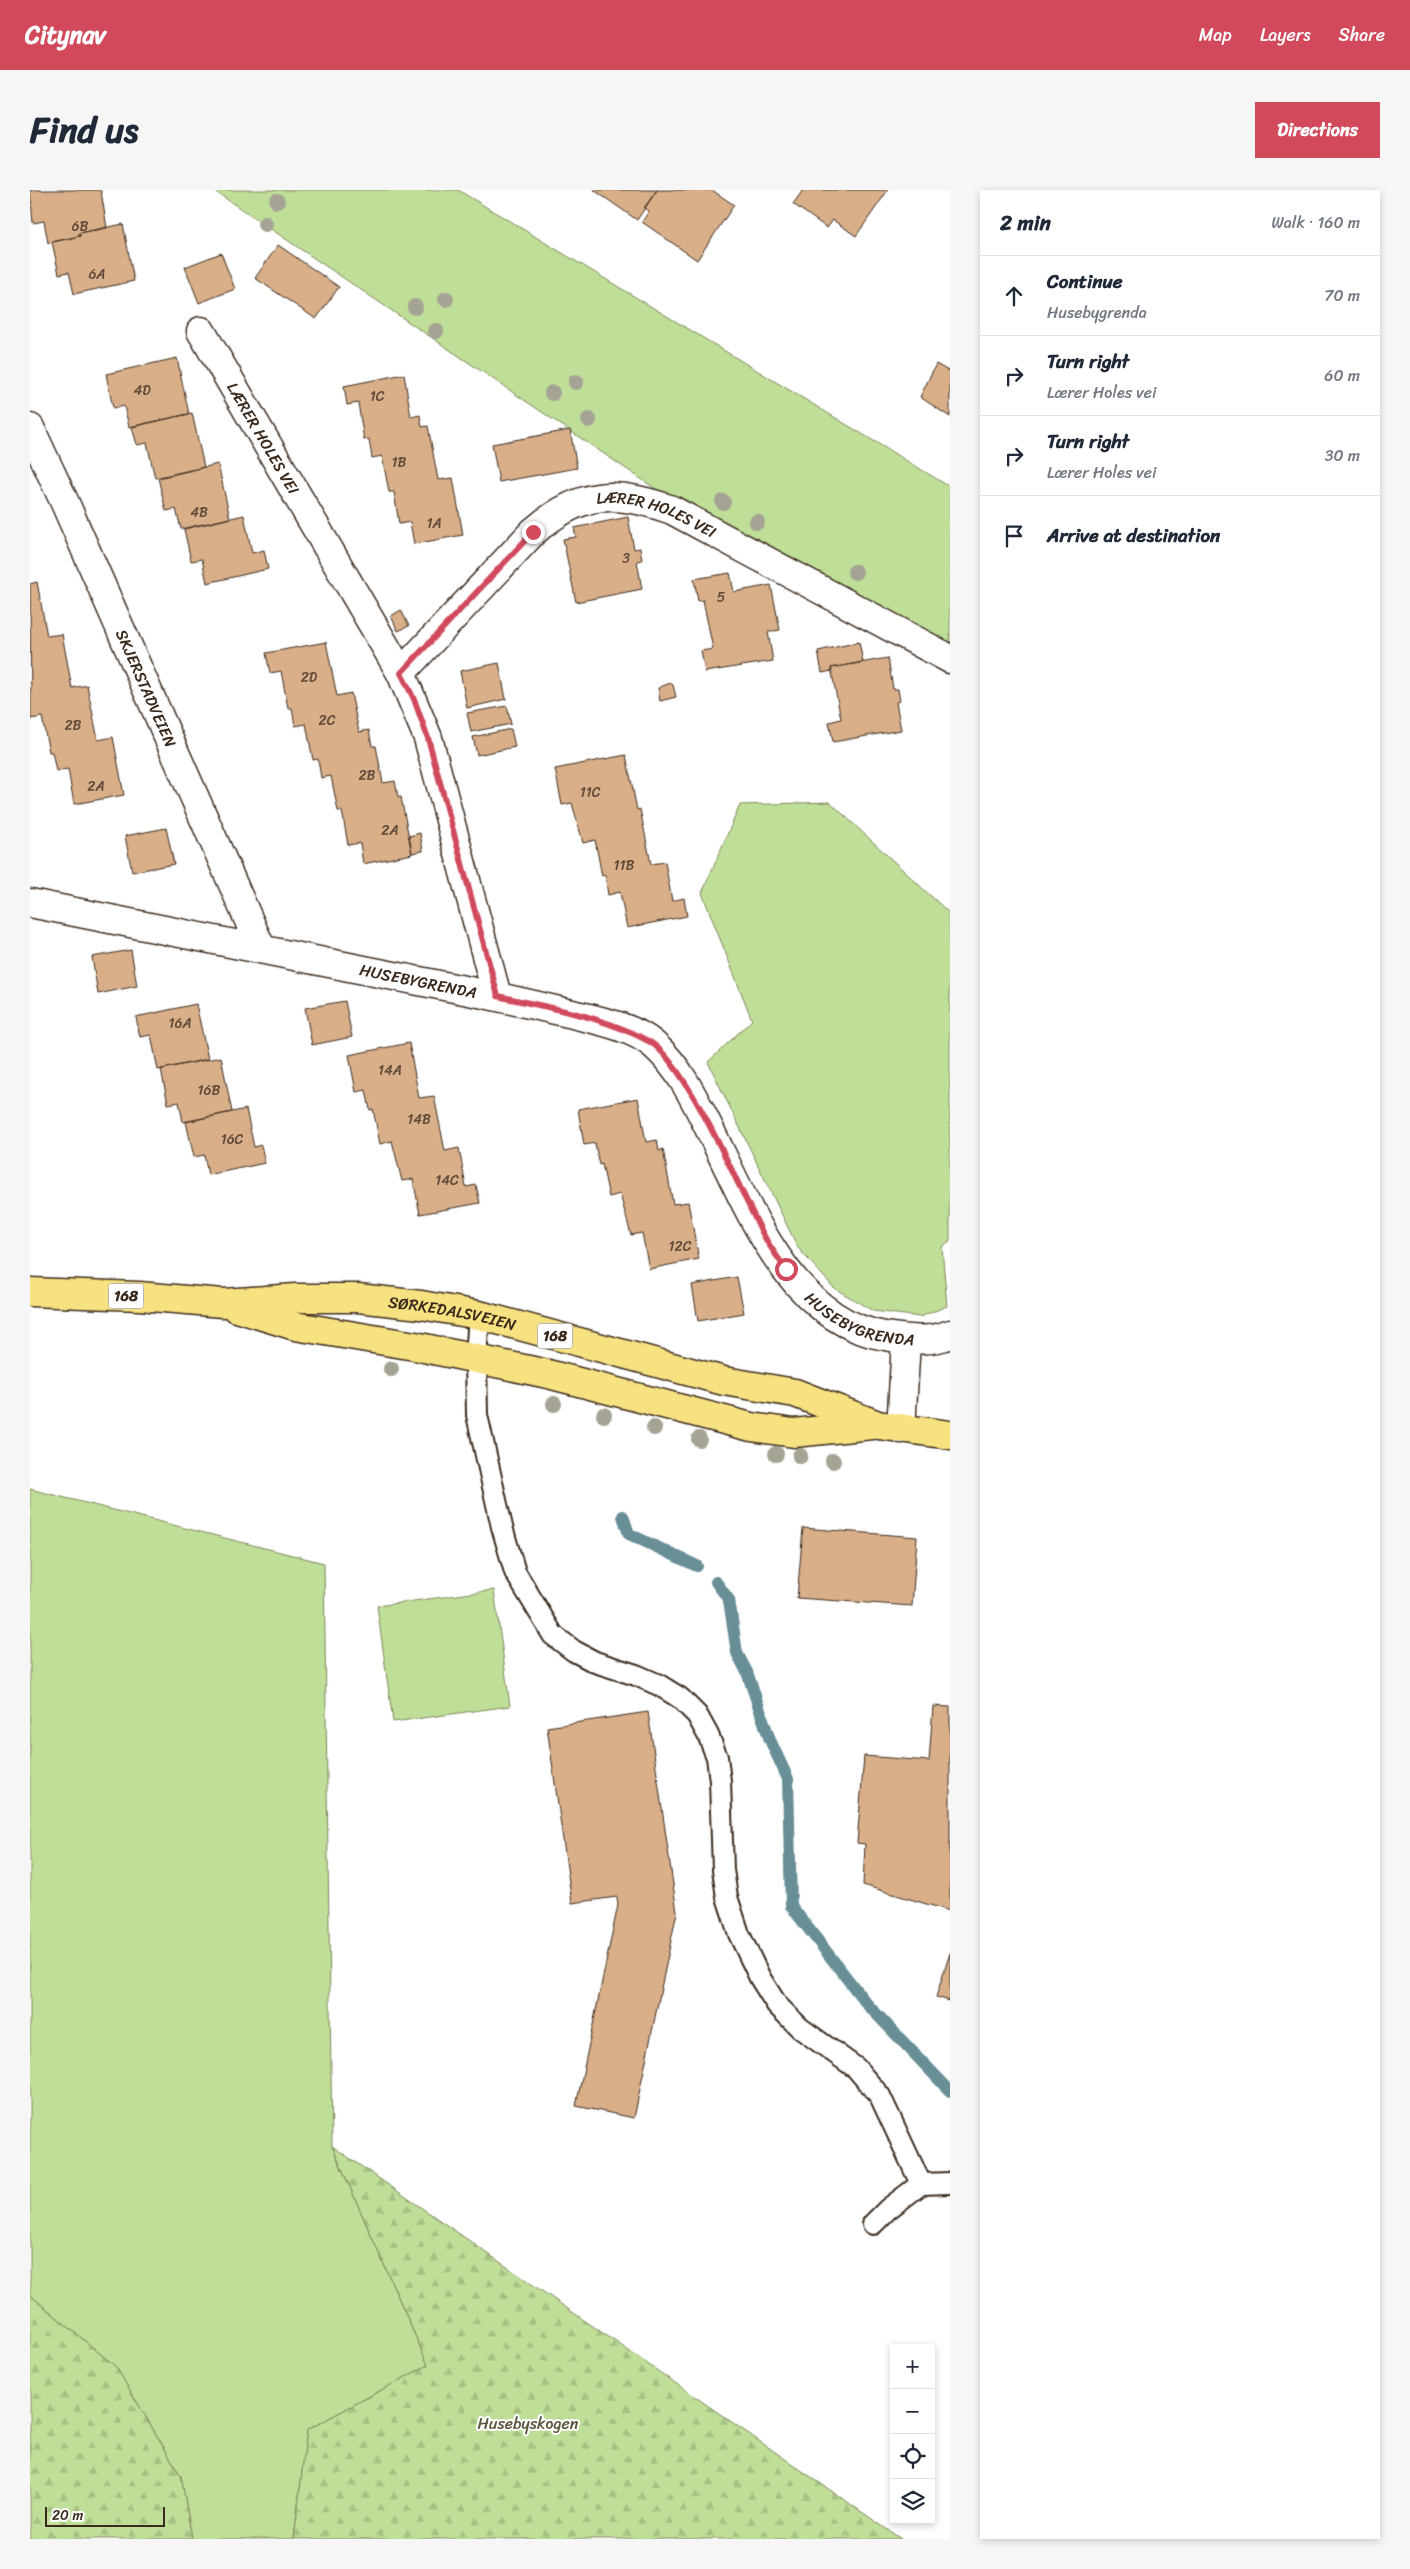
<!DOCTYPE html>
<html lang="en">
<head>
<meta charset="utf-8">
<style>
	:root { --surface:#fff; --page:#f6f6f7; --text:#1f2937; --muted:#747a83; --line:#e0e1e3; --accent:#d1495b }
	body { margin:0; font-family:Sriracha,sans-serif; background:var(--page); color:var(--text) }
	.controls { position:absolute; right:15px; bottom:15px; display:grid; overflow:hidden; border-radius:0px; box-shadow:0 2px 8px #0003 }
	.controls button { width:45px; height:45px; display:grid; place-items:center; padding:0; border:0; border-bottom:1px solid var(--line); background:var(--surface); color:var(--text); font:25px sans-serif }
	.scale { position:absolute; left:15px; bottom:12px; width:120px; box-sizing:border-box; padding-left:5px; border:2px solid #3b2a1e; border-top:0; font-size:14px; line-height:18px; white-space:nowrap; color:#3b2a1e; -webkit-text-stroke:4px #fff; paint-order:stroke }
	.stop { position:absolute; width:15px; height:15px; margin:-11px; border:4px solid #d1495b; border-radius:50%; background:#fff }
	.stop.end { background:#d1495b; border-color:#fff; box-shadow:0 1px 5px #0008 }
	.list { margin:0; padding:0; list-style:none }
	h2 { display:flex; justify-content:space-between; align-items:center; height:65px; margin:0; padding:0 20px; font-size:21px }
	h2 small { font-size:16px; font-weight:400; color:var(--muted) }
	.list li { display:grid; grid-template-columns:32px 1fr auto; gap:15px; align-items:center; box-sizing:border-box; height:80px; padding:0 20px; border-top:1px solid var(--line) }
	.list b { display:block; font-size:19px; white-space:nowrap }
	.list p { margin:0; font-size:16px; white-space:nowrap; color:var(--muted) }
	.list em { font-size:16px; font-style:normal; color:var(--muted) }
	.icon { flex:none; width:28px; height:28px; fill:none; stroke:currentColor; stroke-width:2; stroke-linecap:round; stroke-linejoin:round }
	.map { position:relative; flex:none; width:920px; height:2349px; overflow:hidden; border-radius:0px }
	header { display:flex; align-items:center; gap:30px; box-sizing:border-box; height:70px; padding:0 25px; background:var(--accent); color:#fff }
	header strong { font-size:24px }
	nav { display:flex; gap:28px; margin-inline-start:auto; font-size:18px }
	.intro { display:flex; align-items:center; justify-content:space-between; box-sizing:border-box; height:120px; padding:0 30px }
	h1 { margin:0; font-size:35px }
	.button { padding:12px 22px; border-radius:0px; background:var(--accent); color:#fff; font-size:18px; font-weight:700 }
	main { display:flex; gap:30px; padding:0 30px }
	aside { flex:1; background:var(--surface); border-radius:0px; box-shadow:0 2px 8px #0003 }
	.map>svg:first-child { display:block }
	.grass { fill:#bfdf98; stroke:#7d845b }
	.forest { fill:url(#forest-firs); stroke:#7d845b }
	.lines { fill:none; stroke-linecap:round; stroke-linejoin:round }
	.stream { stroke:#688e96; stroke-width:12 }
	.building { fill:#d8af89; stroke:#3b2a1e }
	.lane-casing { stroke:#3b2a1e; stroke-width:24 }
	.street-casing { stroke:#3b2a1e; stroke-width:31 }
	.primary-casing { stroke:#3b2a1e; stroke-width:31 }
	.lane { stroke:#fff; stroke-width:20 }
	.street { stroke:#fff; stroke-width:28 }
	.primary { stroke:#f7e281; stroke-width:28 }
	.tree { fill:#a5a394 }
	.route { stroke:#d1495b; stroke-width:6 }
	.labels { text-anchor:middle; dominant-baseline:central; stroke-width:4; stroke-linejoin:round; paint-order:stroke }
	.number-label { font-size:14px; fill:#624b39 }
	.shield { fill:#fff; stroke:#766a62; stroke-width:1 }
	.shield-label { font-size:15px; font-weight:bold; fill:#3b2a1e }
	.street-label { font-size:16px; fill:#3b2a1e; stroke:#fff }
	.park-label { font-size:16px; fill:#5c573c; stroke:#fff }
</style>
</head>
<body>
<header>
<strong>Citynav</strong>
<nav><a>Map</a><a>Layers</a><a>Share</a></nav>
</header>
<div class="intro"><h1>Find us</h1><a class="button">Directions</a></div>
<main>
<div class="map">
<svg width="920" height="2349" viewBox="0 0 920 2349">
	<defs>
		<pattern id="forest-firs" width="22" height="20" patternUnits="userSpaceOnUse" patternTransform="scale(1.25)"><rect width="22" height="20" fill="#bfdf98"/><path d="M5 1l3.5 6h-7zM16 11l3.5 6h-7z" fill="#a5c083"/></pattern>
	</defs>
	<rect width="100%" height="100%" fill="#fff"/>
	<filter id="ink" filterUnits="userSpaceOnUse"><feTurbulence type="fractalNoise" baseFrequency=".02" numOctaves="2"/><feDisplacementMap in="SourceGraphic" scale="10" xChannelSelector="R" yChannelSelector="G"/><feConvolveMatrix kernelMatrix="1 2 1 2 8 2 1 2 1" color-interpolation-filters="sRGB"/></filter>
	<g filter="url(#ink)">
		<path class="grass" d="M183 0H428L920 297V461L626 299Z
			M800 612 918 722 920 734V1051L912 1057 917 1116 890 1127 843 1121 804 1098 768 1058 678 872 722 830 672 703 710 615Z
			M0 1299 294 1373 302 1956 398 2175 277 2240 264 2349H162L151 2286 86 2177 0 2105Z
			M464 1400 480 1516 363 1532 347 1416Z"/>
		<path class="forest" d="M302 1956 871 2349H264L277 2240 398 2175Z
			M0 2105 86 2177 151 2286 162 2349H0Z"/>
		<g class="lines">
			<path class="stream" d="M593 1326 599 1344 667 1376
				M686 1392 699 1410 707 1463 717 1482 740 1550 758 1589 761 1716 836 1813 920 1901"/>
		</g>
		<path class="building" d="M0 0H69L71 1 77 38 49 43 50 46 18 53 14 31 3 33Z
			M564 0H627L607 30Z
			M627 0H682L704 15 667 70 612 32 619 21 614 18Z
			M773 0H858L826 46 803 30 797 38 763 14Z
			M93 34 104 91 44 104 39 82 29 84 22 52 50 46 49 43Z
			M248 55 309 97 286 129 225 88Z
			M191 63 205 99 169 113 155 77Z
			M147 168 159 224 99 237 94 216 83 218 76 184Z
			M906 174 920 182V227L890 207Z
			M374 184 381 227 390 225 392 237 398 236 408 290 423 288 433 345 384 354 380 332 369 334 364 302H359L352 266 342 268 339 249 334 250 328 213 317 215 314 196Z
			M162 223 174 277 125 288 117 253 107 255 102 237Z
			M540 240 547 278 469 292 462 254Z
			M188 274 200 328 151 339 146 319 136 321 128 288Z
			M214 325 222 363 234 360 238 379 177 393 172 369 161 371 154 339Z
			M598 327 604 359 610 358 612 370 607 371 612 399 546 412 533 349 546 347 544 338Z
			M700 383 704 402 741 395 750 440 738 442 743 471 675 482 671 461 683 459 673 410 668 411 664 389Z
			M7 392 17 446 32 444 42 498 57 495 68 550 83 547 94 605 44 614 38 579 26 581 22 562H19L12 527 1 529 0 394Z
			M371 420 379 436 368 441 361 426Z
			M296 452 307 506 321 503 329 542 339 540 342 556H346L353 593 365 591 368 607H371L382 664 333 674 330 653 318 655 312 621H308L301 586 291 588 288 569 283 570 276 534 265 536 262 518H258L251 481 240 483 236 463Z
			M829 452 833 472 801 478 802 481 792 483 788 461Z
			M858 468 863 499H868L870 511 866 512 871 540 803 552 799 532 811 529 801 478Z
			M469 473 476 509 437 518 430 481Z
			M640 493 643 495 646 507 630 511 628 498Z
			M477 516 481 534 441 542 437 523Z
			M481 539 485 557 447 565 443 547Z
			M596 565 607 620 610 619 621 674 635 672 642 711 654 708 657 726 597 738 590 702 578 705 575 685 572 686 565 650 553 653 542 613 532 615 525 579Z
			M136 638 144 674 102 682 95 646Z
			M390 643 393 661 382 663 379 646Z
			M101 760 107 796 68 804 62 767Z
			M315 811 322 847 282 855 275 818Z
			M166 814 178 869 128 880 121 845 110 847 106 827Z
			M379 853 389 908 404 906 415 961 429 958 436 997 446 995 450 1013 390 1024 383 989 372 991 362 951 350 954 343 919 340 920 336 900 326 902 319 865Z
			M191 867 202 922 153 932 149 912 138 914 131 879Z
			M608 908 616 952 627 950 629 961 633 959 643 1014 658 1012 669 1069 619 1079 612 1043 601 1045 590 1004 579 1007 572 974 569 975 565 953 554 955 548 919Z
			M216 919 224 957 231 955 235 973 178 985 174 965 164 967 156 932Z
			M707 1087 714 1123 668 1131 662 1095Z
			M773 1338 887 1347 882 1416 767 1408Z
			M903 1516 920 1517V1721L833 1695 835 1654 827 1653 834 1566 899 1571Z
			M618 1522 647 1722 604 1928 546 1916 588 1715 587 1707 542 1713 517 1537Z
			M920 1763V1811L906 1807Z"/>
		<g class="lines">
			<defs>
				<path id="lane" d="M449 1125 446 1168 447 1225 472 1337 485 1382 523 1445 544 1461 565 1472 606 1485 629 1495 650 1508 667 1525 678 1545 687 1567 690 1591 693 1680 697 1707 709 1744 730 1788 747 1815 770 1838 826 1878 850 1906 891 1994
					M843 2034 858 2019 891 1994 920 1993"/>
				<g id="street">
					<path id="s1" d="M171 141 371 483 398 548 467 806"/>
					<path id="s2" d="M0 238 35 313 231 758"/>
					<path id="s3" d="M371 483 503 342C550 301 584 299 642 320L920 469"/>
					<path id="s4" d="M0 713C138 740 276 768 414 796 456 804 497 813 538 823 566 830 602 836 624 855 648 876 662 904 676 932 715 1009 758 1131 855 1146 876 1149 901 1153 920 1144"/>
					<path d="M871 1239 876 1150"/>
				</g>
				<g id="primary">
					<path id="s5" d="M0 1102 109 1106 193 1113 265 1108H328L391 1115 449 1125 694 1191 765 1203 848 1235 920 1245"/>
					<path d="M207 1118 265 1136 385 1156 518 1184 721 1237 764 1243 842 1235"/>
				</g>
			</defs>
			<use href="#lane" class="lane-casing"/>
			<use href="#street" class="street-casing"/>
			<use href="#primary" class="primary-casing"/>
			<use href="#lane" class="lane"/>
			<use href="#street" class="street"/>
			<use href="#primary" class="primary"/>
		</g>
		<g class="tree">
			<circle cx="247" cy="11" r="8"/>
			<circle cx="235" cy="34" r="8"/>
			<circle cx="416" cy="109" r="8"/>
			<circle cx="385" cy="117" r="8"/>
			<circle cx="406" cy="141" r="8"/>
			<circle cx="546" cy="192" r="8"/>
			<circle cx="522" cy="203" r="8"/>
			<circle cx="559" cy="230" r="8"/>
			<circle cx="693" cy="312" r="8"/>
			<circle cx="727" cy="332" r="8"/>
			<circle cx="825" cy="382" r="8"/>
			<circle cx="361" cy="1179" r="8"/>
			<circle cx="524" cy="1214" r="8"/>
			<circle cx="574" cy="1225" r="8"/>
			<circle cx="624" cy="1238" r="8"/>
			<circle cx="669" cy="1249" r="8"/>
			<circle cx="746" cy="1264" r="8"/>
			<circle cx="770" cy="1266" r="8"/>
			<circle cx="803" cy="1271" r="8"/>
		</g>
	</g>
	<g class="lines" filter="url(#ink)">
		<path class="route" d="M503 342 371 483 384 509 398 548 468 806C518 818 575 826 620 852 658 875 710 1001 733 1044 739 1056 748 1068 756 1079"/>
	</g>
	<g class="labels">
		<g class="number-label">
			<text x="50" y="36">6B</text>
			<text x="67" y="84">6A</text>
			<text x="112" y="200">4D</text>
			<text x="347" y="206">1C</text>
			<text x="369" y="272">1B</text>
			<text x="169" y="322">4B</text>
			<text x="404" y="333">1A</text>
			<text x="596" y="368">3</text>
			<text x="691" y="407">5</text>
			<text x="279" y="487">2D</text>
			<text x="297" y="530">2C</text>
			<text x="43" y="535">2B</text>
			<text x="337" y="585">2B</text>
			<text x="66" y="596">2A</text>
			<text x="560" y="602">11C</text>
			<text x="360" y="640">2A</text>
			<text x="594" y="675">11B</text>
			<text x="150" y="833">16A</text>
			<text x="360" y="880">14A</text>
			<text x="179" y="900">16B</text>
			<text x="389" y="929">14B</text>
			<text x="202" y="949">16C</text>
			<text x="417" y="990">14C</text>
			<text x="650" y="1056">12C</text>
		</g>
		<g class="shield">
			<rect x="78.5" y="1093.5" width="35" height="25" rx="4"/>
			<rect x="507.5" y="1133.5" width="35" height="25" rx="4"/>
		</g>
		<g class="shield-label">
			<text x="96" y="1106">168</text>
			<text x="525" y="1146">168</text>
		</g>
		<g class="street-label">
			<text stroke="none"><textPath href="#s1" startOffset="124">LÆRER HOLES VEI</textPath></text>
			<text stroke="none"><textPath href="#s3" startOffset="329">LÆRER HOLES VEI</textPath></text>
			<text stroke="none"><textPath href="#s2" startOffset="285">SKJERSTADVEIEN</textPath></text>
			<text stroke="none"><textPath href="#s4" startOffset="396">HUSEBYGRENDA</textPath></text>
			<text stroke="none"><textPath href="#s5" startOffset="424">SØRKEDALSVEIEN</textPath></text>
			<text stroke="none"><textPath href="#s4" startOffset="996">HUSEBYGRENDA</textPath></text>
		</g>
		<g class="park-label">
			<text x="498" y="2233">Husebyskogen</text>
		</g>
	</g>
</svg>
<div class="controls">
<button>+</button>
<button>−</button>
<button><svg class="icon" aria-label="locate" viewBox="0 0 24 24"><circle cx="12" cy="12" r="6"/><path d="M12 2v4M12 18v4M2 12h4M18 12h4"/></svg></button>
<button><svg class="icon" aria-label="layers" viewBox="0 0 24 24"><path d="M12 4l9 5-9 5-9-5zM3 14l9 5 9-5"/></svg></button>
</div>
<div class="scale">20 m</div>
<div class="stop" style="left:756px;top:1079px"></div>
<div class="stop end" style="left:503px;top:342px"></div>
</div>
<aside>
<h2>2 min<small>Walk · 160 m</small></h2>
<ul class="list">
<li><svg class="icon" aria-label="ahead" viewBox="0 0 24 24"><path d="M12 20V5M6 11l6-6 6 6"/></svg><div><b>Continue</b><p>Husebygrenda</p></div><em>70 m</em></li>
<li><svg class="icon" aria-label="right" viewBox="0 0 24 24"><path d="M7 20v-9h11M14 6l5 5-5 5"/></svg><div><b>Turn right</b><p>Lærer Holes vei</p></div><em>60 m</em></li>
<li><svg class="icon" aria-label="right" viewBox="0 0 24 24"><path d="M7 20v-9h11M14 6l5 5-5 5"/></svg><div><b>Turn right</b><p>Lærer Holes vei</p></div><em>30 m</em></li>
<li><svg class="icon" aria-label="arrive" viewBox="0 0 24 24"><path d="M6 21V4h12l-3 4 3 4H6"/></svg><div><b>Arrive at destination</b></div></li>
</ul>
</aside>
</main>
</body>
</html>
